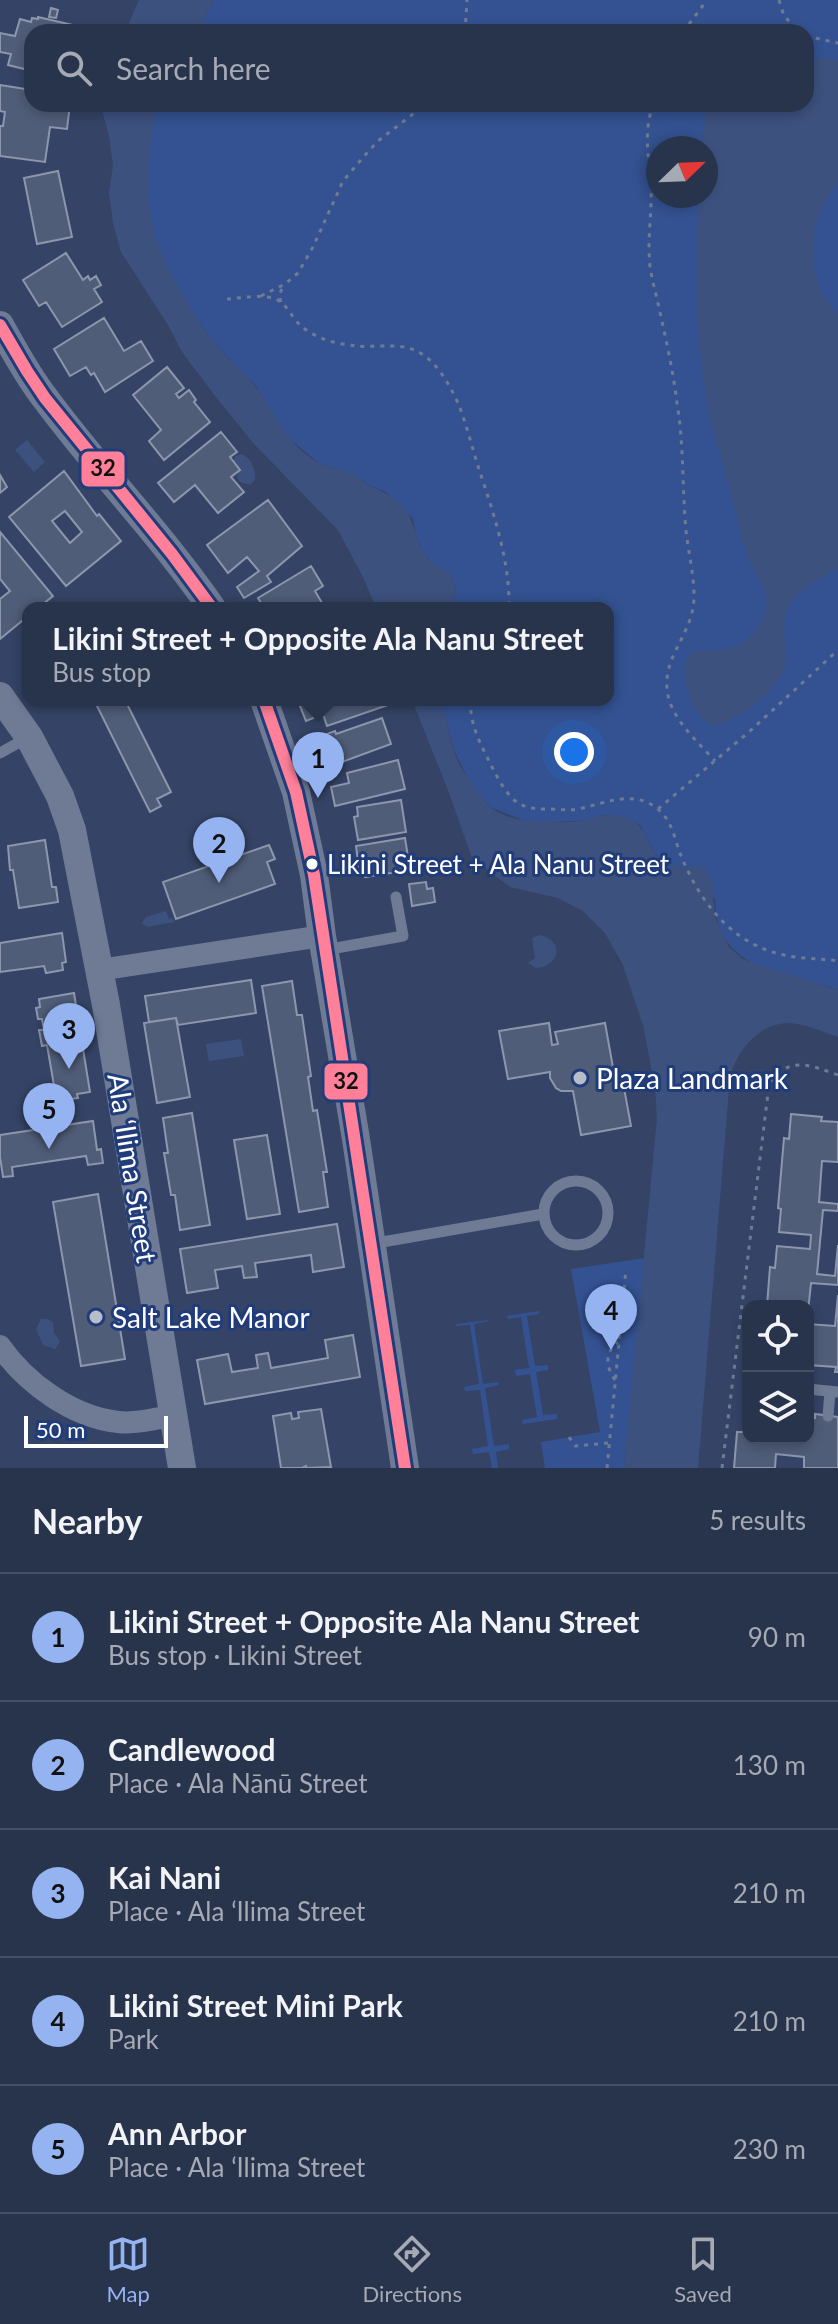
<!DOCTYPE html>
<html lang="en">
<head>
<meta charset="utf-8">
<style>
	:root { --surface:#28334c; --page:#343f56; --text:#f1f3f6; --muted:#a5aab5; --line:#444e64; --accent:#95b2f1 }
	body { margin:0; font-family:Lato,sans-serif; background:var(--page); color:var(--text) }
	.controls { position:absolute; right:24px; bottom:24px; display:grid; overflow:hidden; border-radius:16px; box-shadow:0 4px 12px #0003 }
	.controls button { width:72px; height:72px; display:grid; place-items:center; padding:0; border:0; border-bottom:2px solid var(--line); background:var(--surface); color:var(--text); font:40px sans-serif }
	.compass { position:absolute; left:646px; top:136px; width:72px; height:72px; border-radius:50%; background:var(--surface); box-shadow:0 4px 12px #0003; rotate:67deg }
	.scale { position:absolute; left:24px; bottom:20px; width:144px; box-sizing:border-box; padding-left:8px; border:4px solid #fff; border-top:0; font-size:22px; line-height:28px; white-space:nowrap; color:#fff; -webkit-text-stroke:6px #213c7a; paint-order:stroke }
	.you { position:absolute; left:574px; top:752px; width:28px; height:28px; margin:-20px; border:6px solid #fff; border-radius:50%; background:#1a73e8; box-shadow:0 0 0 12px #1a73e833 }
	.badge { display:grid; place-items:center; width:52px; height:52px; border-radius:50%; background:var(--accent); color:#111; font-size:26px; font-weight:700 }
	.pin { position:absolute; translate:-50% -66px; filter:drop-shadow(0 2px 4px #0008) }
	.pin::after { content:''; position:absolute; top:42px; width:28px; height:24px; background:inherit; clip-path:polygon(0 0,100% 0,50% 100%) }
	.popup { position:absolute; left:22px; top:602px; width:592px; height:104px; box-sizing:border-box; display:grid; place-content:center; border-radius:16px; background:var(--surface); filter:drop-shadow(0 2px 6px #0005); font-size:26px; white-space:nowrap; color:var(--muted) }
	.popup b { font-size:30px; color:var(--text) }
	.popup::after { content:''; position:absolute; left:50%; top:100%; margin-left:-16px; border:16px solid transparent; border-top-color:var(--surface) }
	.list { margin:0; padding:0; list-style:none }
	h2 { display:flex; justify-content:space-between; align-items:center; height:104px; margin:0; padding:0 32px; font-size:34px }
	h2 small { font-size:26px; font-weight:400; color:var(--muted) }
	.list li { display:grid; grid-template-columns:52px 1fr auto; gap:24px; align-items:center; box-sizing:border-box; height:128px; padding:0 32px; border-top:2px solid var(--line) }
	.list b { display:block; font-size:30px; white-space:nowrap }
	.list p { margin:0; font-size:26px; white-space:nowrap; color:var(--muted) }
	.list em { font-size:26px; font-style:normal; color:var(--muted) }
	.icon { flex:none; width:44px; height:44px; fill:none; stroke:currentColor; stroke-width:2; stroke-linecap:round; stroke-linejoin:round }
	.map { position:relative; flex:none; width:838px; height:1468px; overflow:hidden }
	.search { position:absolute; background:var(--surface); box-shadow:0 4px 12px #0003; left:24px; right:24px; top:24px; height:88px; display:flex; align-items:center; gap:20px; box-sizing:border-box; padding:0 28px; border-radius:24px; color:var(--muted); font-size:30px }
	.sheet { height:744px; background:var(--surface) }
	nav { display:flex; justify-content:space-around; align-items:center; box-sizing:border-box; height:112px; border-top:2px solid var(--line); background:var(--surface); font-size:22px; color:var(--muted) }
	nav a { display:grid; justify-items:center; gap:4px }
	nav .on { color:var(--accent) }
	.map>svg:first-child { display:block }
	.green { fill:#345291; fill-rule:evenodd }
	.water { fill:#3d517e }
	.building { fill:#505d78; stroke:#8d96ac; stroke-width:2; fill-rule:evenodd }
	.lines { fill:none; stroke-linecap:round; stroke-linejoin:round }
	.path { stroke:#6f7b95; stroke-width:3; stroke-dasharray:4 6; stroke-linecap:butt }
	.service { stroke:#6f7b95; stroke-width:11 }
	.minor { stroke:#6f7b95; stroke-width:22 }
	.tertiary { stroke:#6f7b95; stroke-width:28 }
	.bus-1-casing { stroke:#213c7a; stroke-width:18 }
	.bus-1 { stroke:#ff8098; stroke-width:12 }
	.bus-dot { fill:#fff; stroke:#213c7a; stroke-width:3 }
	.poi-dot { fill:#b8bec9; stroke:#213c7a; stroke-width:3 }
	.labels { text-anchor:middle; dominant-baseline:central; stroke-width:6; stroke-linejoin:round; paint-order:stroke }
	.bus-label { font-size:26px; fill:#fff; stroke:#213c7a; text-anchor:start }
	.poi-label { font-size:28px; fill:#fff; stroke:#213c7a; text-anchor:start }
	.street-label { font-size:28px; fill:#fff; stroke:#213c7a }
	.line-badge { stroke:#213c7a; stroke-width:3 }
	.pale-badge-label { font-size:22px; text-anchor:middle; font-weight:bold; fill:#111 }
</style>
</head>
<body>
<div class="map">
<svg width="838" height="1468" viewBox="0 0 838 1468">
	<rect width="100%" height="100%" fill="#354466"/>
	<path class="green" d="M214 0H838V990C784 970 716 973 715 899L687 868 670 866 656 856 640 825 625 817 605 815 589 820 539 823 522 820 490 807 468 779 453 748 442 700H608V608H452L456 589 450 574 435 566 423 552 416 536 413 519 386 492 369 485 355 475 320 464 287 437 256 386 213 342 195 316 165 265 154 236 147 205 146 173 149 138 157 104H806V32H196ZM658 148H706V196H658Z
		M645 1258 624 1468H545L541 1442 600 1432 571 1269Z
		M539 1311V1314L527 1316 535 1366 548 1365V1370L536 1372 543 1415 557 1414V1419L523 1424 522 1420 537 1417 530 1374 516 1376 515 1370 529 1368 521 1317 508 1319 507 1316Z
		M488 1320V1321L474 1324 483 1384 498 1382 499 1385 485 1388 494 1446 509 1444V1449L496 1452 498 1468H492L489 1452 473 1454 472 1449 488 1446 480 1390 465 1391 464 1387 479 1384 470 1325 456 1326V1324Z"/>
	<path class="water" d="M139 0H214L196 32H125Z
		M823 58 838 60C838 86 838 113 838 140 838 152 838 165 838 177 837 187 828 195 824 204 807 239 808 287 838 313V568C823 579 800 587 790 604 779 624 787 641 786 663 784 685 742 717 722 723 718 724 714 725 710 724 694 718 675 668 690 655 696 650 705 650 713 650 737 650 755 640 764 616 767 606 768 596 764 587 760 579 755 573 752 566 741 541 737 515 730 490 723 462 713 436 708 408 695 339 696 266 699 196H706V148H701L706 106 708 104H806V59Z
		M103 104H157C141 179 141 223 180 290 190 308 200 325 213 341 225 357 242 369 254 385 278 414 282 442 319 463 329 469 343 469 354 474 359 477 363 482 369 485 380 491 390 494 400 503 415 517 413 535 423 551 429 562 440 568 450 574L456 589 452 608H376L364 579 338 530 254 444 216 397 182 352 168 325 121 252 113 223 109 193 113 165 109 136 102 110Z
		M27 440 45 462 34 472 15 450Z
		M242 454C251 458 256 470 255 480L250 485 240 482 237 477 239 470 233 462 235 456Z
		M412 700H442C447 716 448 732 453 748 457 763 467 778 477 790 481 795 484 800 488 805 506 823 546 823 570 822 588 821 607 811 624 817 662 828 635 876 704 866L712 881 715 917 729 947 743 959 760 965 838 990V1037C823 1032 804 1023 788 1023 758 1024 738 1050 730 1076L698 1468H624L657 1118 655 1087 643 1025 623 965 605 933 583 911 558 898 510 887 472 858 448 790Z
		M166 911 169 919 172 918 174 922 147 927 142 923 146 917Z
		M540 935C565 941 560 966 536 968L528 963 535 958 532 938Z
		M241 1039 244 1056 209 1061 206 1044Z
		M41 1319H48L53 1323 54 1333 60 1342 55 1349 43 1345 36 1329Z"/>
	<path class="building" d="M51 8 58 10 56 18 49 17Z
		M38 17 77 26 75 32H32V71L8 65 11 54 0 52V33L15 36 20 19 31 22 32 18 38 19Z
		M0 85 32 90V104H70L67 129 50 127 45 162 0 156V126H3L5 112 0 111Z
		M58 171 72 237 37 244 24 178Z
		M66 253 83 280 88 276 90 280 96 276 101 285 94 289 102 302 62 327 46 302 39 306 23 280Z
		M104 318 124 351 141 341 153 361 105 392 94 373 91 375 86 367 70 376 54 349Z
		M167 367 184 388 176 394 179 398 189 390 196 400 194 402 210 422 164 460 149 441 161 430 133 395Z
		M221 432 237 452 230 457 240 470 231 477 244 492 218 513 195 485 174 502 158 483Z
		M64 471 97 516 99 514 121 541 66 586 9 517ZM65 511 82 532 70 543 52 521Z
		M0 475 7 487 0 493Z
		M268 500 302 546 267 576 271 582 244 598 237 587 259 571 247 557 228 573 207 545Z
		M0 532 53 596 38 608H28V616L0 639V599L10 591 0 579Z
		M311 566 323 586 315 591 325 608H264L258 598Z
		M94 700H125L171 792 157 799 161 806 150 812Z
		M300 700H389L391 704 327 726 323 714 306 721 298 701Z
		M382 718 391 744 342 762 338 752 320 758 313 739 335 731 336 734Z
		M398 760 405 789 335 806 331 787 349 783 347 773Z
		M401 800 406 832 358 840 354 817 358 816 357 807Z
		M405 838 410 870 365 877 363 869H359L356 846Z
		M45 840 52 887H56L58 902 19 908 13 870H10L8 846Z
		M269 845 275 859 267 862 275 884 176 919 163 882Z
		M426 882 427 889 433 888 435 902 412 906 409 884Z
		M62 933 66 962 62 963 63 970 46 973 44 966 0 972V943Z
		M251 980 256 1013 178 1025 176 1018 149 1022 145 996Z
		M292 981 297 1015H302L311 1076 308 1077 313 1111 317 1110 327 1172H323L328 1207 299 1212 262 986Z
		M74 993 90 1092 77 1094 78 1098 64 1100 63 1096 56 1097 47 1045 42 1046 39 1030H44L42 1019H38L36 1008 40 1007 39 999Z
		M176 1018 190 1097 157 1103 144 1023Z
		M549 1023 552 1045 558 1044 555 1032 605 1023 614 1073 609 1074 610 1079 622 1077 631 1126 581 1135 573 1091H561L556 1088 550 1078V1072L508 1079 499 1031Z
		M192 1113 210 1225 180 1230 175 1195H171L164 1153H168L163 1118Z
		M791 1114 822 1117 821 1121 838 1122V1162L822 1161 819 1202 838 1204V1211L823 1210 817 1274 835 1276 838 1245V1285L811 1283 808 1312V1306H767L770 1267 775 1268 777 1246 810 1249 811 1235 779 1232 781 1209 778 1208 784 1138 789 1139Z
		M93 1121 97 1150 101 1149 103 1163 88 1165 86 1156 12 1167 13 1176 3 1177 0 1157V1135Z
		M267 1135 280 1214 247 1219 234 1140Z
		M98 1194 125 1359 81 1366 53 1202Z
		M337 1224 344 1267 313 1272 311 1255 255 1263 257 1277 244 1278 242 1266 215 1270 218 1288 187 1293 180 1249Z
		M838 1295V1372H835L836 1367 808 1365V1324L835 1326Z
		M353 1335 360 1377 205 1404 197 1360 228 1354 232 1372 258 1368 256 1355 268 1353 271 1368 328 1358 325 1340Z
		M745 1407 748 1408V1438H808V1417L815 1418V1414L838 1417V1468H804V1457L776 1454 775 1468H734L737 1432H743Z
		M321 1409 331 1467 306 1468V1466L302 1468H281L273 1416 291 1413 292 1419 299 1418 298 1412Z"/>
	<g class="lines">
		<path class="path" d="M779 0 784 16 800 32
			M465 32 467 0
			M683 32 707 0
			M806 36 838 43
			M653 104C643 135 649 156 651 188 652 214 647 240 650 266 652 280 656 294 659 308 666 339 673 371 677 403 684 445 682 487 686 530 688 551 694 574 694 596 694 618 684 633 675 652 651 701 684 727 715 761
			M261 296 285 284 298 273 313 247 343 181 366 154 378 141 426 104
			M227 299C242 298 261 294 275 299 287 303 291 317 300 325 306 331 318 337 326 340 336 343 347 345 356 346 378 348 402 341 422 354 440 366 452 389 460 408 467 427 472 447 478 466 493 512 510 560 509 608
			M281 302 279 295 283 287
			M471 700C469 723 480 743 490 763 496 775 503 789 513 799 523 808 534 809 547 809 555 809 563 810 571 810 599 807 632 786 659 810 673 822 675 842 682 858 701 904 734 945 784 955 801 959 820 958 838 961
			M658 809 750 731 838 650
			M615 1380C606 1367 604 1353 618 1342
			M569 1437 575 1446 608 1443
			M607 1468 626 1269
			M722 1468 769 1085C787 1055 810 1065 838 1075"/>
		<path class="service" d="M0 753 27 738
			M325 950 403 936 396 897
			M544 1213a32 32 0 1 1 64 0a32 32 0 1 1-64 0Z
			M371 1244 543 1214
			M808 1389 838 1392
			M828 1416 830 1392"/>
		<path class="minor" d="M99 970 322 936
			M0 1346C26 1383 72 1417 118 1422 136 1424 155 1419 173 1415"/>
		<path class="tertiary" d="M0 325C14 350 27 375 45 398 98 470 161 534 212 608
			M0 696 29 737 60 796 72 830 106 1005 182 1468
			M264 700 296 792 314 875 322 936 356 1139 405 1468"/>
		<defs>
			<path id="bus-1" d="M0 325 27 371 45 398 172 554 212 608
				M264 700 296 792 314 875 405 1468"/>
		</defs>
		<use href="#bus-1" class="bus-1-casing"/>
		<use href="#bus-1" class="bus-1"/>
	</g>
	<circle class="bus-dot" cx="312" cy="864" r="7"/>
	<g class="poi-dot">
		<circle cx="580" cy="1078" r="8"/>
		<circle cx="96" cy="1317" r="8"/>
	</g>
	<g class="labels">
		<g class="bus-label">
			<text x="327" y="864">Likini Street + Ala Nanu Street</text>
		</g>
		<g class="poi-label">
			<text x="596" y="1078">Plaza Landmark</text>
			<text x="112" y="1317">Salt Lake Manor</text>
		</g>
		<g class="street-label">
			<text transform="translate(133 1168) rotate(81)">Ala ʻIlima Street</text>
		</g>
	</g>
	<g class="line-badge">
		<rect x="80" y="450" width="46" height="38" rx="8" fill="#ff8098"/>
		<rect x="323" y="1062" width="46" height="39" rx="8" fill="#ff8098"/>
	</g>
	<g class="pale-badge-label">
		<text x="103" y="476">32</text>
		<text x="346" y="1089">32</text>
	</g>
</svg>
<div class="controls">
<button><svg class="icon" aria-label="locate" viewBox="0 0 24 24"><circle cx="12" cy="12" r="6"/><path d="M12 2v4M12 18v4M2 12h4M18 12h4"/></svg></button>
<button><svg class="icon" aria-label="layers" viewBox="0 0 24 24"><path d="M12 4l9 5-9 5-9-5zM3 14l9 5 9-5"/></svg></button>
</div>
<svg class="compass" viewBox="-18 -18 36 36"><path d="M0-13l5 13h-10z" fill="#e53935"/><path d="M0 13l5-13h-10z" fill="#a5aab5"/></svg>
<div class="scale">50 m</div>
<div class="you"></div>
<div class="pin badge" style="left:318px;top:798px">1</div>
<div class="popup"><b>Likini Street + Opposite Ala Nanu Street</b>Bus stop</div>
<div class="pin badge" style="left:219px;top:883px">2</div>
<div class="pin badge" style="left:69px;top:1069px">3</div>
<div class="pin badge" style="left:611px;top:1350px">4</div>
<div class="pin badge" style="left:49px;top:1149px">5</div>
<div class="search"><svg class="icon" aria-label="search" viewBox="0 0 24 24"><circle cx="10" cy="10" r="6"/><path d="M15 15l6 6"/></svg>Search here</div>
</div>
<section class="sheet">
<h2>Nearby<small>5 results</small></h2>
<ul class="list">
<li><span class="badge">1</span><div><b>Likini Street + Opposite Ala Nanu Street</b><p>Bus stop · Likini Street</p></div><em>90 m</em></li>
<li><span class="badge">2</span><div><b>Candlewood</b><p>Place · Ala Nānū Street</p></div><em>130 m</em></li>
<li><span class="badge">3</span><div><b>Kai Nani</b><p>Place · Ala ʻIlima Street</p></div><em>210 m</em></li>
<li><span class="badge">4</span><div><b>Likini Street Mini Park</b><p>Park</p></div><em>210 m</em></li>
<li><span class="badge">5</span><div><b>Ann Arbor</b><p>Place · Ala ʻIlima Street</p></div><em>230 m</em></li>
</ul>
</section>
<nav>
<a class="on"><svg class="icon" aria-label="map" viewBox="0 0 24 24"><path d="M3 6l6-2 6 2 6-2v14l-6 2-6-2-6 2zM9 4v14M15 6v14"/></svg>Map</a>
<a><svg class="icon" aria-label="directions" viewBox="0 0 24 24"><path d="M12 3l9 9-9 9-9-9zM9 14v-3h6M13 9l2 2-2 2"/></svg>Directions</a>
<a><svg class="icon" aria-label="saved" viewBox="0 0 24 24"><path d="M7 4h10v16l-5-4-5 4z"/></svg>Saved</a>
</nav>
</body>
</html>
